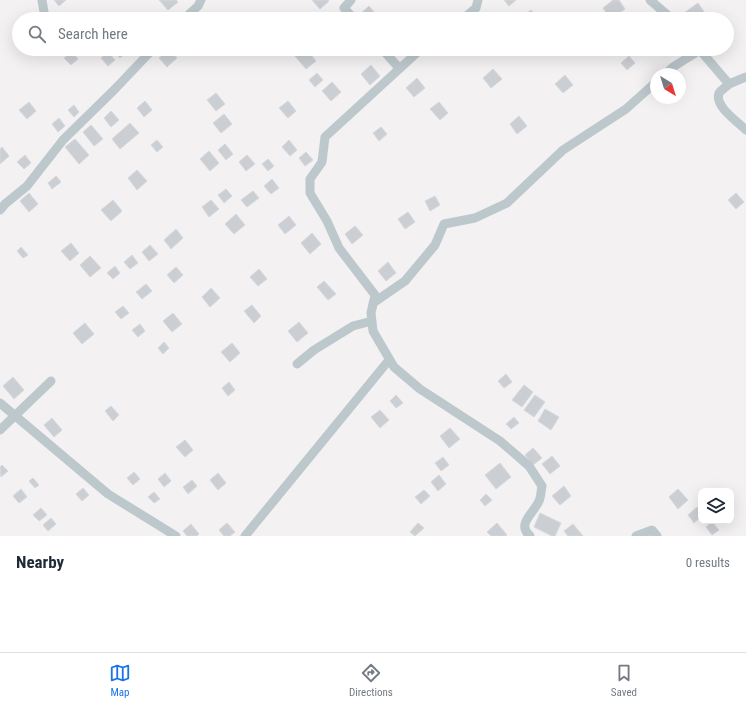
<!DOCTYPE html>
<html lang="en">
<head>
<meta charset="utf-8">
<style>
	:root { --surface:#fff; --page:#f2f2f3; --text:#1f2937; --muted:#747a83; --line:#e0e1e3; --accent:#1a73e8 }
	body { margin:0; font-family:"Roboto Condensed",sans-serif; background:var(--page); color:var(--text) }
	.controls { position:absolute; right:12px; bottom:12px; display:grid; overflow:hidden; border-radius:8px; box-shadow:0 4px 16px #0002 }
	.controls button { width:36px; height:36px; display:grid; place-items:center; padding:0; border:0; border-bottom:1px solid var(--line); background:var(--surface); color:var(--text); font:20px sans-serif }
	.compass { position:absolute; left:650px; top:68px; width:36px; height:36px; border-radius:50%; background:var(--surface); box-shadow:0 4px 16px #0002; rotate:142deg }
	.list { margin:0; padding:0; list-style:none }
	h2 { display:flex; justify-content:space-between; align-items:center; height:52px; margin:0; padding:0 16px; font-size:17px }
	h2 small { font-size:13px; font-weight:400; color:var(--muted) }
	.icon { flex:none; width:22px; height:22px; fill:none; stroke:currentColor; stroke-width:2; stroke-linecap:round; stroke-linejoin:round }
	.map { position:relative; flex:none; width:746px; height:536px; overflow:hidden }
	.search { position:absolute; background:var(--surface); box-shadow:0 4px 16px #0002; left:12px; right:12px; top:12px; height:44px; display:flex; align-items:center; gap:10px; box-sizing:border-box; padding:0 14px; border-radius:22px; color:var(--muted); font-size:15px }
	.sheet { height:116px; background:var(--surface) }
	nav { display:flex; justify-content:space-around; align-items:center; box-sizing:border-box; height:56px; border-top:1px solid var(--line); background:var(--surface); font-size:11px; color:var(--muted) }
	nav a { display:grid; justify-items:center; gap:2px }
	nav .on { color:var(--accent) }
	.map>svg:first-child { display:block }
	.building { fill:#cbcfd3; stroke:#d5d8dc }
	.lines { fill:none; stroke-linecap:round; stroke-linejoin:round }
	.street { stroke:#bdc8cd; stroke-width:9 }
</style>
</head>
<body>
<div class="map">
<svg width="746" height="536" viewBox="0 0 746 536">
	<rect width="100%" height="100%" fill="#f3f1f2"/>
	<path class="building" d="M54 0H66L59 6Z
		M159 0H176L178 2 168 10Z
		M312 0H328L329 1 320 9Z
		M504 0H516L509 6Z
		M613 0H619L625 9 611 19 603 8Z
		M698 3 709 19H689L684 13Z
		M369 6 378 17 375 19H362L359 15Z
		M531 10 538 19H520Z
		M484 12 490 19H477V18Z
		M112 49H125L127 52 120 58Z
		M170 49 177 58 167 67 159 58Z
		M301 49H306L316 61 306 69 294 55Z
		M617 49H629L622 55Z
		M72 52 78 59 71 65 64 58Z
		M108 52 115 60 108 66 101 58Z
		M629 56 635 63 627 70 621 63Z
		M371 65 380 76 370 85 361 74Z
		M493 69 502 79 491 88 483 78Z
		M317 73 323 80 315 87 309 80Z
		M565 75 573 85 563 93 555 84Z
		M417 78 425 88 414 97 406 88Z
		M332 82 341 92 331 101 322 91Z
		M216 93 225 104 216 111 207 100Z
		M145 101 152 110 144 117 137 108Z
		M288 101 296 111 288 118 279 108Z
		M29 102 36 111 27 119 19 110Z
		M439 102 448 113 440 120 430 109Z
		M74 105 79 112 74 117 68 110Z
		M111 111 119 120 111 127 104 118Z
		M224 114 232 124 221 133 213 123Z
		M519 116 527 126 517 134 510 124Z
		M59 118 65 126 58 132 52 124Z
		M130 123 139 133 120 149 112 139Z
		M91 125 103 139 94 146 83 132Z
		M381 127 387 134 379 141 373 133Z
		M75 139 89 155 79 164 65 147Z
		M157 140 163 147 157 152 151 145Z
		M289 140 297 150 290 156 282 147Z
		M225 144 233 154 226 160 218 150Z
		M2 147 9 156 0 164V149Z
		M209 151 219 163 210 171 200 159Z
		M306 152 313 160 305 166 299 158Z
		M25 155 31 163 24 169 17 162Z
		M247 155 255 164 246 171 239 162Z
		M268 159 274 166 268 171 262 164Z
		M137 170 147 181 137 190 128 178Z
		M56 176 61 182 52 189 48 183Z
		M272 179 279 188 271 194 264 186Z
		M226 189 232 196 224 203 218 195Z
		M253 191 259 198 247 207 241 200Z
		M29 193 38 204 29 212 20 201Z
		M736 193 744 202 736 209 728 200Z
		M435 196 440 205 430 211 425 201Z
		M113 200 122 211 111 221 101 210Z
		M211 200 219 209 209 217 202 207Z
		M408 212 415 222 405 229 398 219Z
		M236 214 245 225 234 234 225 224Z
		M289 216 296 225 285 234 278 225Z
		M355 226 363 235 352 244 345 234Z
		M176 229 183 238 171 249 164 240Z
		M312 233 321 244 310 254 301 243Z
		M71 243 79 253 70 261 61 251Z
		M150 245 158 254 149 261 142 252Z
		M21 247 28 255 23 258 17 251Z
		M132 255 138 263 130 269 124 262Z
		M90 256 101 268 90 277 80 265Z
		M388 262 396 273 386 281 378 271Z
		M115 266 120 273 113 279 107 273Z
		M176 267 183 275 174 283 167 275Z
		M259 269 267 279 258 286 250 277Z
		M324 281 336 294 328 300 317 287Z
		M146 284 152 291 142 299 136 292Z
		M211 288 220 298 210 307 202 297Z
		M252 305 261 316 254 323 244 311Z
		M123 306 129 313 121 319 115 312Z
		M173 313 182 324 172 332 163 321Z
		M299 322 308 333 297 342 288 331Z
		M85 323 94 334 82 344 73 333Z
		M140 324 145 331 138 337 132 330Z
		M164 342 169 348 163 354 158 348Z
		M232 343 240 353 230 362 221 352Z
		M506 374 512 382 504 388 498 381Z
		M13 377 24 390 14 399 3 386Z
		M229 382 235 390 228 396 222 388Z
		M524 385 533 392 522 407 512 400Z
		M396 395 403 403 396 408 390 401Z
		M535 395 545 402 534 417 524 410Z
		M111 406 119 415 113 421 105 411Z
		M545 409 559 417 551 430 538 421Z
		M380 410 389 420 380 428 371 417Z
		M514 417 519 423 511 429 506 424Z
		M52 418 62 430 54 437 44 425Z
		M450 428 460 439 449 448 440 436Z
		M185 440 193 450 185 457 176 447Z
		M533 448 542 458 533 465 525 455Z
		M552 456 560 466 550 474 542 464Z
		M443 457 449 465 441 471 435 463Z
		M500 463 511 477 496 489 485 475Z
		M2 465 8 471 1 477 0 467Z
		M134 472 140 479 133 485 127 478Z
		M165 473 171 481 164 487 158 479Z
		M218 473 226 483 218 490 210 480Z
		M439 475 446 484 438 491 431 482Z
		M33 478 39 485 35 488 29 481Z
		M192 480 197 486 188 494 183 487Z
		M564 486 571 496 560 505 552 496Z
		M83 488 89 495 82 501 76 494Z
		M21 489 27 497 19 503 13 496Z
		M678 489 688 500 678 509 669 497Z
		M424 490 430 496 421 504 415 497Z
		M154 492 160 499 154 503 148 497Z
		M486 494 492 500 485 506 480 500Z
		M697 507 701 512V517L694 523 688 515Z
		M41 508 47 515 39 521 33 515Z
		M540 513 561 523 555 536H552L534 527Z
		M51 518 56 524 48 531 43 525Z
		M712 522 719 530 712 535 706 527Z
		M227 523 235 532 230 536H224L219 530Z
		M418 523 424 528 415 536 410 532Z
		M497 523 507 535 505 536H491L487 532Z
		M191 524 199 534 197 536H187L183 531Z
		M573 524 583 536H568L564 531Z"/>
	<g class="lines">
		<path class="street" d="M42 0 45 18
			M351 0 344 8 354 19
			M650 0 672 19
			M184 19 198 6 201 0
			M463 19 476 8 478 0
			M382 49 399 68
			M421 49 325 137 322 162 310 179V193L327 221 339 248 375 295 371 313 373 331 394 367 420 389 500 441 529 466 542 486C541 491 541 497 539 501 534 513 516 524 530 536
			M699 49 729 84C726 87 721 90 719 93 714 106 738 122 746 130
			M666 74 673 67 700 50
			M729 84 746 77
			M0 210 5 204 27 186 63 140 115 89 153 49
			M373 303 405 281 435 245 444 224 475 218 507 203 563 150 626 109 656 82
			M297 364 314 350 353 326 372 321
			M0 403 108 494 176 536
			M0 430 51 381
			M245 536 389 360
			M636 536 652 530 657 536"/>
	</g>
</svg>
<div class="controls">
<button><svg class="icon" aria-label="layers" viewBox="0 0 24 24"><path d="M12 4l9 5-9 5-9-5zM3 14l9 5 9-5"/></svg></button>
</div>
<svg class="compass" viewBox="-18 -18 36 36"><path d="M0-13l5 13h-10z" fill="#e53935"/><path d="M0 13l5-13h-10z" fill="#747a83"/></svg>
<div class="search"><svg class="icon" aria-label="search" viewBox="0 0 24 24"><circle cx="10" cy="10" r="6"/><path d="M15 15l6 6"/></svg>Search here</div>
</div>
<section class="sheet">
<h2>Nearby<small>0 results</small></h2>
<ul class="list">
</ul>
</section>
<nav>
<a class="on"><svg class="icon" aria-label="map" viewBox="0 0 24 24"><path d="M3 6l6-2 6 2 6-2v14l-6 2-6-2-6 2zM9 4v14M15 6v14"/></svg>Map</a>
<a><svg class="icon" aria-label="directions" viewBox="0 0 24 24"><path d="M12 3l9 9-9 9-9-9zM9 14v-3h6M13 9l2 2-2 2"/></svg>Directions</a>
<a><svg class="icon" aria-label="saved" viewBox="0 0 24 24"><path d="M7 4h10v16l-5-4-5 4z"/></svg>Saved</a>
</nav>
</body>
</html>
